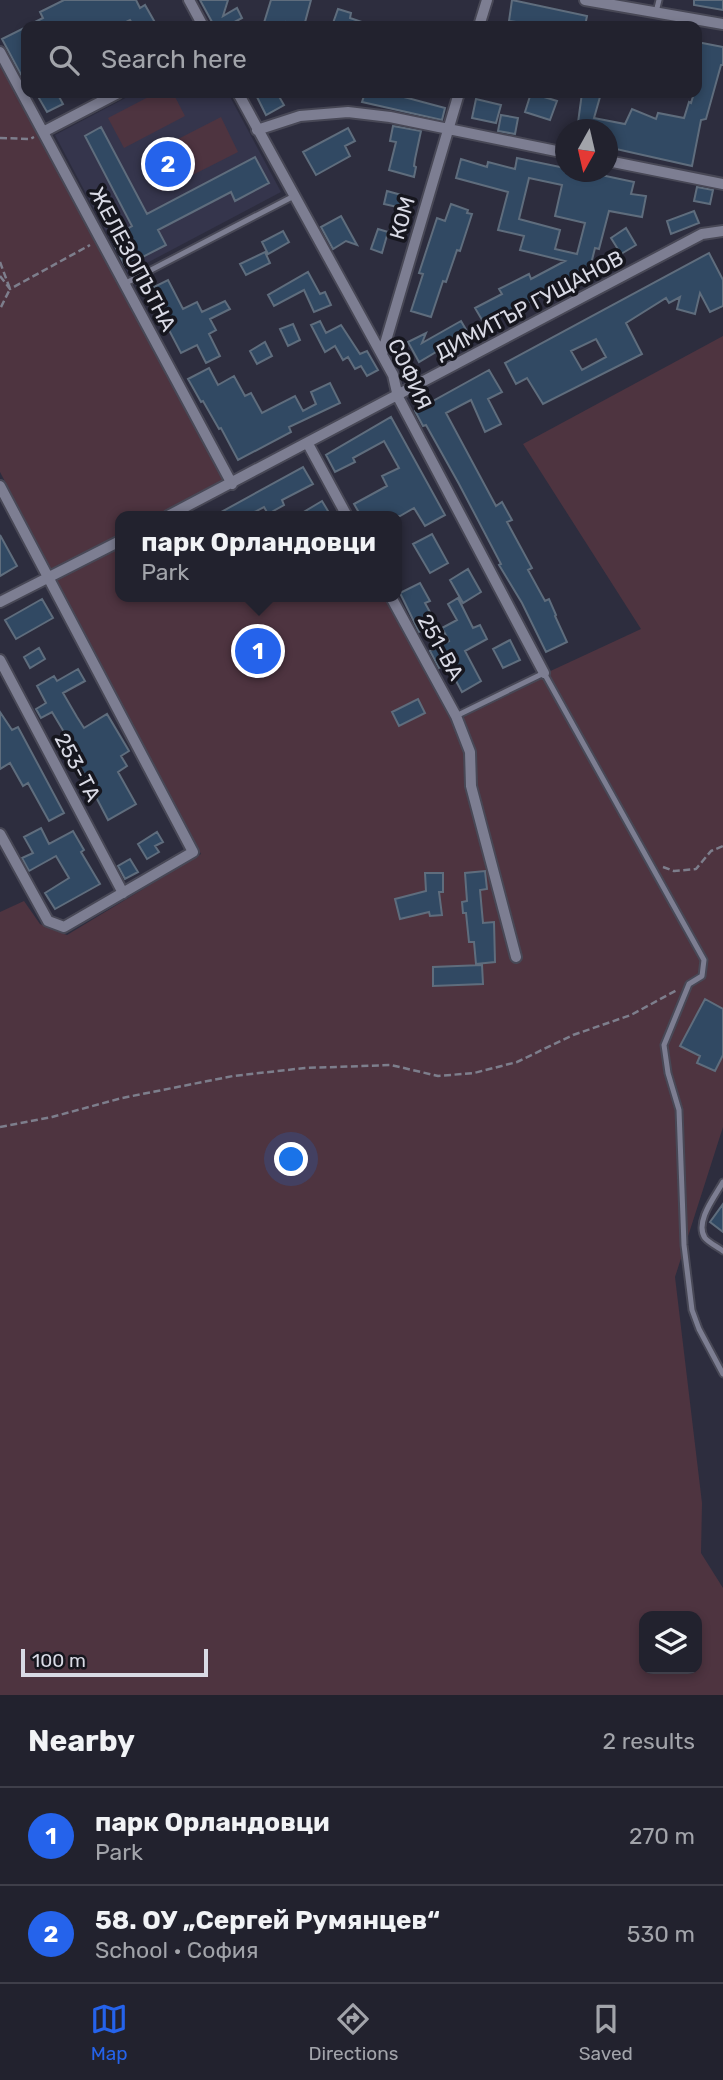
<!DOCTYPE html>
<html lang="en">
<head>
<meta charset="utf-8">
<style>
	:root { --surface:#22222e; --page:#2e2f3a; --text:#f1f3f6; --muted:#a2a4aa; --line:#3f3f4a; --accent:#2563eb }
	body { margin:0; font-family:Rubik,sans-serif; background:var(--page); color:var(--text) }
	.controls { position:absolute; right:21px; bottom:21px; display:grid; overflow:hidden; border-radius:14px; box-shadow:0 4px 10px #0003 }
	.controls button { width:63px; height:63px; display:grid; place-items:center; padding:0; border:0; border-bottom:2px solid var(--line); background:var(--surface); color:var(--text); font:35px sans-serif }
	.compass { position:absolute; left:555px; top:119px; width:63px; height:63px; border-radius:50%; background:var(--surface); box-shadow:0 4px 10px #0003; rotate:188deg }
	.scale { position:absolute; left:21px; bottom:18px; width:187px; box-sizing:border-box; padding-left:7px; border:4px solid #d9dae5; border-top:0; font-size:19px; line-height:24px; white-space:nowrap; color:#d9dae5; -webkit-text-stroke:5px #16161e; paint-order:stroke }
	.you { position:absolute; left:292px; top:1160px; width:24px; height:24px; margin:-18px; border:5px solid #fff; border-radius:50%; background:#1a73e8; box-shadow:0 0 0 10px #1a73e833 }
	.badge { display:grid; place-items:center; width:46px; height:46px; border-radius:50%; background:var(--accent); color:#fff; font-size:23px; font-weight:700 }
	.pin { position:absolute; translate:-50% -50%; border:4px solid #fff; box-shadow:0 2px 7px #0006 }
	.popup { position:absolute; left:115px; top:511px; width:287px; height:91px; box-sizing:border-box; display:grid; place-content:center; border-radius:14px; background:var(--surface); filter:drop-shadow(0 2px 5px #0005); font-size:23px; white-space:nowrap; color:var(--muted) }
	.popup b { font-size:26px; color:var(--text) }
	.popup::after { content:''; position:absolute; left:50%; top:100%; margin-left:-14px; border:14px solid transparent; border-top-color:var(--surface) }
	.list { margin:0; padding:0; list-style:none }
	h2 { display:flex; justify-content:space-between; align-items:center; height:91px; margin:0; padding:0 28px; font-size:30px }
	h2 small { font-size:23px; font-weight:400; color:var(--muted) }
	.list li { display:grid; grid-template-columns:46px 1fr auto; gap:21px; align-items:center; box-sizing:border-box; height:98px; padding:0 28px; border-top:2px solid var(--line) }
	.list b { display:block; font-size:26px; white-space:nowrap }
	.list p { margin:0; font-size:23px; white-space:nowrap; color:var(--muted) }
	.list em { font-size:23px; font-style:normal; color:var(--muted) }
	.icon { flex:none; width:38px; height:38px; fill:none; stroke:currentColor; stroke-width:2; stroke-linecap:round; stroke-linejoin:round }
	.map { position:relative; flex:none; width:723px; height:1695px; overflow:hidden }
	.search { position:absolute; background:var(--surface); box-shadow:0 4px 10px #0003; left:21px; right:21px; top:21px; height:77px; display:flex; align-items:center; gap:18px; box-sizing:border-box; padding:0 24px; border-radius:14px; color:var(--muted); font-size:26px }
	.sheet { height:287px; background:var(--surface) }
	nav { display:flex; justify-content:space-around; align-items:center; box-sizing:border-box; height:98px; border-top:2px solid var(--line); background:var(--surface); font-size:19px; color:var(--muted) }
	nav a { display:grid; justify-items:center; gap:4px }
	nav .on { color:var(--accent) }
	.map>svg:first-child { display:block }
	.built { fill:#35354c }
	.green { fill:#4e3440; fill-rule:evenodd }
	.building { fill:#314963; stroke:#5f6d7d; stroke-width:2; fill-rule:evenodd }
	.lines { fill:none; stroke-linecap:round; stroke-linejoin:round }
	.lane-casing { stroke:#484856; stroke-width:9 }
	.street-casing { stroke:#484856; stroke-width:14 }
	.path { stroke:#7d7e8c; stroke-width:2.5; stroke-dasharray:7 3.5; stroke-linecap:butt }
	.lane { stroke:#7d7e92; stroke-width:5 }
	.street { stroke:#7d7e92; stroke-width:10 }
	.labels { text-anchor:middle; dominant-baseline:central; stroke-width:7; stroke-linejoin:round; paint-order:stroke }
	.street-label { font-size:21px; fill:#d9dae5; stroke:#16161e }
</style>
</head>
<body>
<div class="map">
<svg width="723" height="1695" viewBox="0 0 723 1695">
	<rect width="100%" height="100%" fill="#2d2d3e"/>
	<path class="built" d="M135 93H228L281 192 128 273 55 135Z"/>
	<path class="green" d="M0 65 224 481 178 506 183 516H120V597H391L456 715 641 629 523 444 723 336V1127L675 1277 702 1503 701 1553 723 1588V1695H0V912L24 901 40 924 67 935 201 854 0 472ZM644 1616H697V1669H644Z
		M156 93H173L185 116 124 148 108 118Z
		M221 117 238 152 161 191 143 157Z"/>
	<path class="building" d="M64 0H136L140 8 145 5 157 26H134L130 20 118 26H27L43 18 40 12Z
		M200 0H228L223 16 237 8 242 18 227 26H211L212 22Z
		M271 0H311L304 26 286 22 284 26H263Z
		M512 0 587 16 585 26H554L537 23V25L509 21Z
		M694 0H723V10L694 5Z
		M338 9 351 13 350 18 368 24 367 26H332Z
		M26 27V84L2 39Z
		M697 42 723 47V65H721L706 119 701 120 692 166 607 147V130H577L582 93 600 97 594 118 599 119 625 124 632 109 656 119 658 113 684 118 689 102 691 103 694 93H697V74L700 62H697Z
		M36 93H57L63 104 47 112Z
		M255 93H277L284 105 266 115Z
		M365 93H389L445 108 442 120 362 102Z
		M531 93 557 101 550 120 525 112Z
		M476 99 501 105 496 123 472 118Z
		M501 115 518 118 515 134 498 131Z
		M393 126 421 131 415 159 414 166 416 167 414 177 389 170 396 142 390 141Z
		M101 127 147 214 255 157 269 183 235 201 231 192 158 230 166 245 125 266 111 238 132 226 85 136Z
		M348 128 355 141 345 146 350 156 316 175 303 152Z
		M517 158 565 168V172H587L634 182 631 194 646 196 642 217 609 211 599 249 595 248 588 276 583 274 485 325 475 308 502 294 499 289 529 274 531 279 565 261 520 250 524 236 498 230 508 192 456 178 461 159 487 167 488 162 515 169ZM529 178 562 185 555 216 585 223 577 254 555 249 560 230 519 219Z
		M697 187 713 190 710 204 694 201Z
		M387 191 405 196 402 208 384 204Z
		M451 204 468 210 467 213 472 214 460 251 457 250 446 282 443 281 431 317 411 311 423 274 419 273 437 218 445 221Z
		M694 211 699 223 671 234 667 221Z
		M341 216 357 245 346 241 333 249 321 227Z
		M626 228 636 245 621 254 611 238Z
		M378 229 388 232 382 253 371 249Z
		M283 231 289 242 268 254 262 242Z
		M265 252 270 263 246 275 240 264Z
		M709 253 723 280V306L710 312 700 293 695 314 677 309 680 297 669 303 666 298 626 323 642 354 543 404 527 378 516 384 505 363ZM596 339 606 357 582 370 571 351Z
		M308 272 320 294 325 292 331 305 314 312 304 290 274 306 268 295Z
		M168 280 183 309 197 302 202 312 225 301 230 309 210 319 216 330 209 334 220 356 206 363 197 345 181 353 148 290Z
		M320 321 326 333 341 325 360 354 367 351 378 370 367 376 361 366 355 369 348 357 343 360 335 346 325 352 311 325Z
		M461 321 468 333 419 362 408 342 426 333 422 343Z
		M293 324 300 340 288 346 280 329Z
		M265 342 272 356 257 364 250 351Z
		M209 368 218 385 234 376 245 396 251 393 262 413 295 396 303 411 316 404 311 392 330 383 340 403 289 427 291 432 238 460 221 428 219 429 203 401 201 402 188 379Z
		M489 370 502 392 488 399 501 424 485 432 471 400 446 413 496 506 502 502 512 520 507 522 532 568 528 570 545 601 549 599 556 615 555 616 567 642 546 652 522 603 499 565 501 564 459 484 426 425 423 426 415 411Z
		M391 417 445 515 425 526 414 508 400 516H361L354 504 387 486 382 476 399 468 384 441 353 458 355 462 335 472 326 455Z
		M303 467 313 484 282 500 284 505 268 514 264 507 247 516H214Z
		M322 501 331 516H297Z
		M432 534 448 563 430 573 413 544Z
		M0 535 17 566 0 576Z
		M468 569 481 592 463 603 450 580Z
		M420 583 430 601 425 603 436 623 419 632 400 593Z
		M458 598 473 628 480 625 487 639 465 651 481 681 462 692 447 664 439 668 430 651 449 641 442 628 457 620 448 604Z
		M42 599 53 618 16 639 5 620Z
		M510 640 520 660 503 668 493 649Z
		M39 648 45 659 30 668 24 657Z
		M78 669 85 681 63 693 77 717 84 728 107 714 129 751 121 756 127 766 118 772 136 804 108 820 96 797 98 796 75 759 79 757 52 712 41 718 36 709 46 703 37 686 54 676 57 681Z
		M418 699 425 713 399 726 392 712Z
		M0 712 12 730 18 727 64 813 49 821 28 783 23 786 10 763 0 769Z
		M41 828 49 844 73 831 84 850 81 852 100 884 55 909 45 893 69 878 56 856 29 871 22 858 33 853 24 837Z
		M157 832 163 842 155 846 159 852 147 859 138 844Z
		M130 859 138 872 125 879 118 866Z
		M485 871 487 889 480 890 483 923 494 922 495 962 476 964 474 942H469L466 913H463L462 902 467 901 465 873Z
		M425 873H443V892H439L442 915 430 916 429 912 400 919 395 899 426 891Z
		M482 965 483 984 433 986V967Z
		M705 999 723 1009V1055L715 1071 697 1063 700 1056 680 1046Z
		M723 1204V1232L710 1222Z"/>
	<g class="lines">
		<defs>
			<path id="lane" d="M656 12 659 0
				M124 284 294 196
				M456 716 544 673 704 960 702 976 689 984 664 1045 668 1073 679 1110 684 1245 692 1310 699 1329 723 1374
				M723 1182C716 1195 694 1222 705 1238 709 1243 718 1247 723 1251"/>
			<path id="street" d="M189 0 203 26
				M585 0 723 24
				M479 26 487 0
				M0 52 232 484
				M238 93 393 375 398 397 544 673
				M257 130 300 116 348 112 390 117 566 153
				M43 132 118 93
				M608 161 723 184
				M382 354 459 93
				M308 444 347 516
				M0 486 193 852 64 927 48 921 0 834
				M168 516 702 234 723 231
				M391 597 456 716 470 752 471 786 516 957
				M0 602 120 541
				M0 660 123 893"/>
		</defs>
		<use href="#lane" class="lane-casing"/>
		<use href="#street" class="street-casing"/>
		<path class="path" d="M0 138 30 139 34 137
			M0 262 10 289 0 309
			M0 276 10 289 90 245
			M663 867 674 871 696 869 711 851 723 846
			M0 1127 52 1117 122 1098 233 1076 305 1068 391 1065 438 1076 474 1073 517 1062 573 1035 631 1015 677 990"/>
		<use href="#lane" class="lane"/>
		<use href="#street" class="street"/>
	</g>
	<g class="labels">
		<g class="street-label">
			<text transform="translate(402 218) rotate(-74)">КОМ</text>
			<text transform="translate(133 259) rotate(62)">ЖЕЛЕЗОПЪТНА</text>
			<text transform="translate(529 305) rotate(-28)">ДИМИТЪР ГУЩАНОВ</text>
			<text transform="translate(410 374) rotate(65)">СОФИЯ</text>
			<text transform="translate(441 647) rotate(61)">251-ВА</text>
			<text transform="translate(78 767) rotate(62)">253-ТА</text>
		</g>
	</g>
</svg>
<div class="controls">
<button><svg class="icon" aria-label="layers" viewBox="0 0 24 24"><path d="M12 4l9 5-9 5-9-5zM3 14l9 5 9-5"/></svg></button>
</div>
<svg class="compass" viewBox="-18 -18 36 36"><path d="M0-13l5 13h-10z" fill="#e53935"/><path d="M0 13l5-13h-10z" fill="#a2a4aa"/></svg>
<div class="scale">100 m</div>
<div class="you"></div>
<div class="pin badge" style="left:258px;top:651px">1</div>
<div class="popup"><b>парк Орландовци</b>Park</div>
<div class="pin badge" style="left:168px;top:164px">2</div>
<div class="search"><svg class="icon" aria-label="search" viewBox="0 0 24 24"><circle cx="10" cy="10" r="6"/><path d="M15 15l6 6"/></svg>Search here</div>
</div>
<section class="sheet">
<h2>Nearby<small>2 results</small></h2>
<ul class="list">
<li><span class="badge">1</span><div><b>парк Орландовци</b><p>Park</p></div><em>270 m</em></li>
<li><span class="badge">2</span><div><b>58. ОУ „Сергей Румянцев“</b><p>School · София</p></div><em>530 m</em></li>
</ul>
</section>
<nav>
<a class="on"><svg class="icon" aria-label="map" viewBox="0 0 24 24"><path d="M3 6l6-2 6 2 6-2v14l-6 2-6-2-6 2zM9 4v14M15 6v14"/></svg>Map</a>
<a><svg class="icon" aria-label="directions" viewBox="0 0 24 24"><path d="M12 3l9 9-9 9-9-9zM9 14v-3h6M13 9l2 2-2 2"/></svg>Directions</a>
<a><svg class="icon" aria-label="saved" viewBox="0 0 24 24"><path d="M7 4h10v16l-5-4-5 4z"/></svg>Saved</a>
</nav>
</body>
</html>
